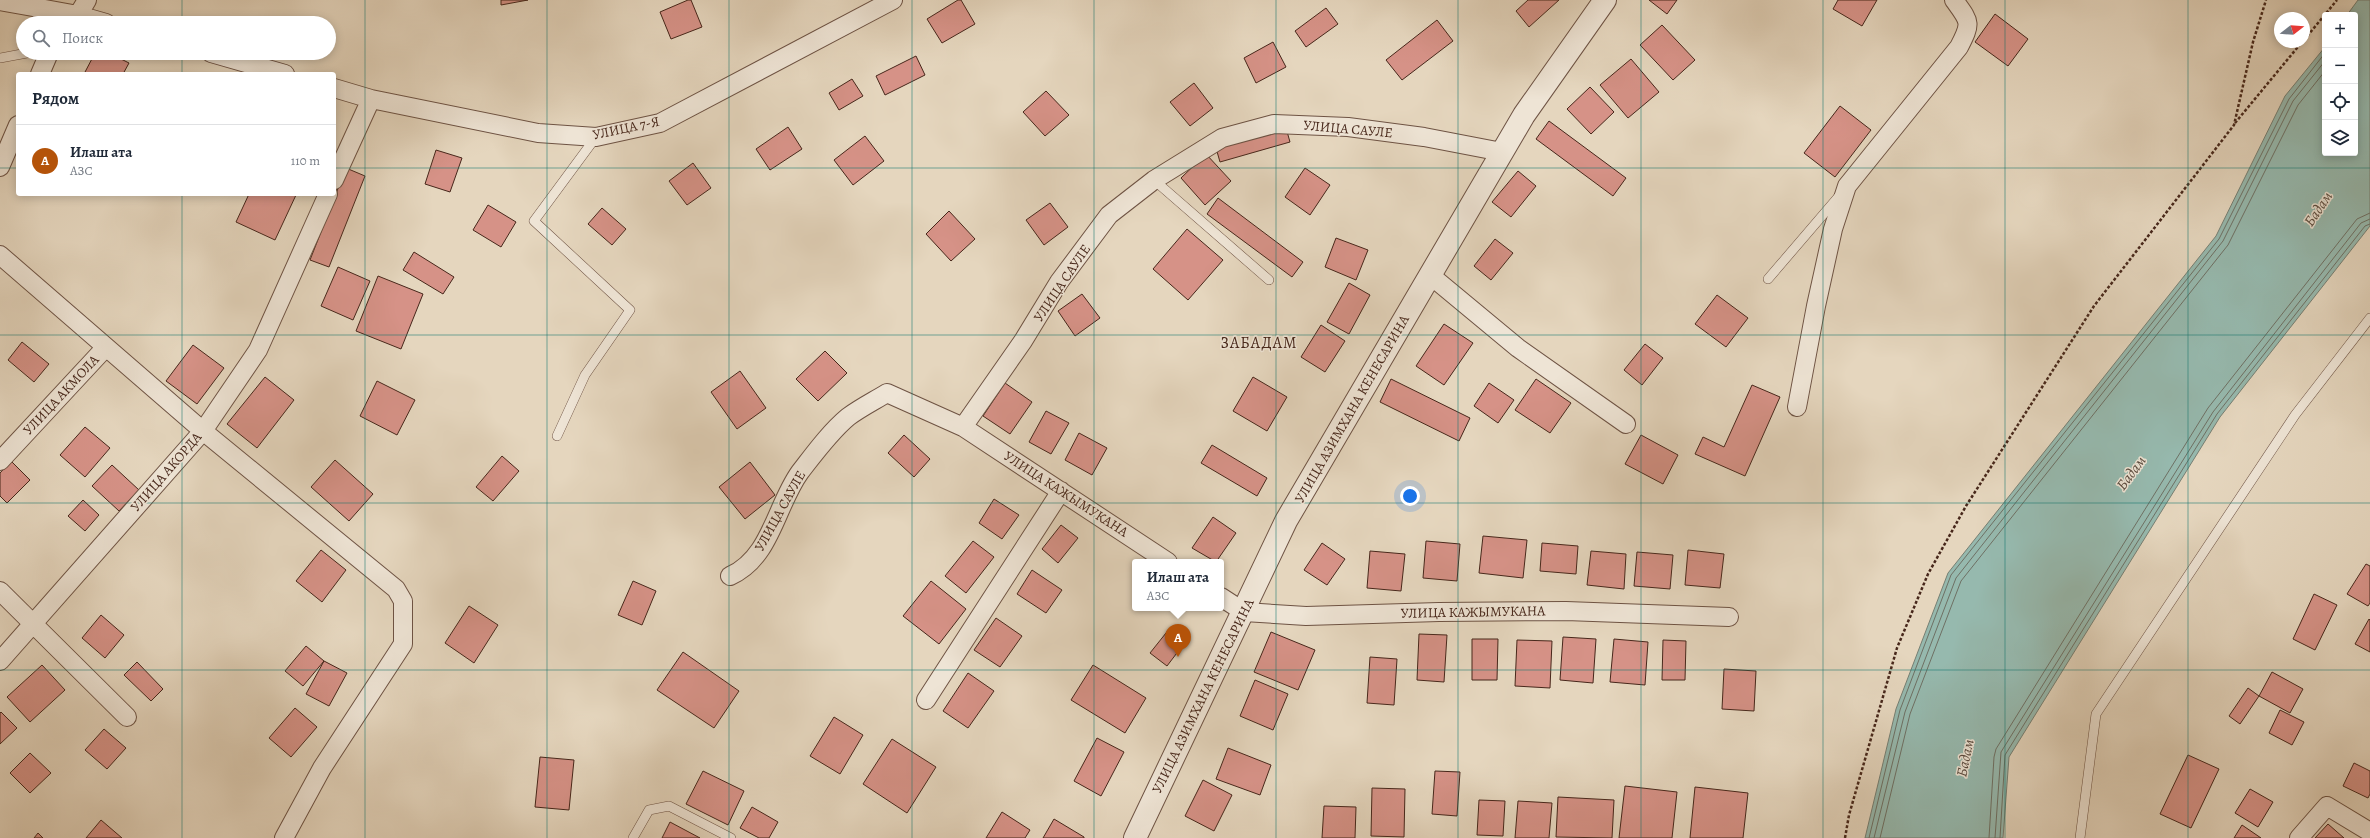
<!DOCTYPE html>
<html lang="ru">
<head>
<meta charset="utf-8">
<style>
	:root { --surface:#fff; --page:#f6f6f7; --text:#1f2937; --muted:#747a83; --line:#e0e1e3; --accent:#b45309 }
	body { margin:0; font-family:Alegreya,serif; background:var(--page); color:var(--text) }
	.controls { position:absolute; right:12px; top:12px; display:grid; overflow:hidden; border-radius:4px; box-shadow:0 2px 10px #0003 }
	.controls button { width:36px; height:36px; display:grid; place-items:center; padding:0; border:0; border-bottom:1px solid var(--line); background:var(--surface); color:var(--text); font:20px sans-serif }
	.compass { position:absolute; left:2274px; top:12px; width:36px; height:36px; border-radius:50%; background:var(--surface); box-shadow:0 2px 10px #0003; rotate:73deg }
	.you { position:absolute; left:1410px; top:496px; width:14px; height:14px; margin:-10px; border:3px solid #fff; border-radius:50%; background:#1a73e8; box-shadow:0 0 0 6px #1a73e833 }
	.badge { display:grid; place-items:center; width:26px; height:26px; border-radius:50%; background:var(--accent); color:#fff; font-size:13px; font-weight:700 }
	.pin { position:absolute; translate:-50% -33px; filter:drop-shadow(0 1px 2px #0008) }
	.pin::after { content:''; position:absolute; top:21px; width:14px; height:12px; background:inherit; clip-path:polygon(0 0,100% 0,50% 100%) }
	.popup { position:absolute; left:1132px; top:559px; width:92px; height:52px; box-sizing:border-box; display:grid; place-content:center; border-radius:4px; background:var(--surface); filter:drop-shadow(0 1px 3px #0005); font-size:13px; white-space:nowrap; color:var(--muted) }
	.popup b { font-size:15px; color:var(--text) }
	.popup::after { content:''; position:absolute; left:50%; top:100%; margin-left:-8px; border:8px solid transparent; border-top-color:var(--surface) }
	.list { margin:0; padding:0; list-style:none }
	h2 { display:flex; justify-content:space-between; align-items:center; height:52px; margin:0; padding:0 16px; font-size:17px }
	h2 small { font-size:13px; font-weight:400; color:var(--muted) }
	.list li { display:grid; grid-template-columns:26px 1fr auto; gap:12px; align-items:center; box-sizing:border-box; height:72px; padding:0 16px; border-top:1px solid var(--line) }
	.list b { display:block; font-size:15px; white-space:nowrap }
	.list p { margin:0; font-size:13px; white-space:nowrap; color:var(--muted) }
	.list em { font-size:13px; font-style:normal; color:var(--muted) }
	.icon { flex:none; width:22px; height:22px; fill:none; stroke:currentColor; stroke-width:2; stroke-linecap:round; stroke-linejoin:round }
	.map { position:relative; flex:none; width:2370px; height:838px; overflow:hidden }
	.search { position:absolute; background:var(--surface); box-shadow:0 2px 10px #0003; left:16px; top:16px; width:320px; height:44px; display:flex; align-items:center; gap:10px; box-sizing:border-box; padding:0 14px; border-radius:22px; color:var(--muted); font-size:15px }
	.panel { position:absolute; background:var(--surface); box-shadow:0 2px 10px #0003; left:16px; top:72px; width:320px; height:124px; border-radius:4px }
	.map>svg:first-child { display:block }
	.water { fill:#96b9ae; stroke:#767f73 }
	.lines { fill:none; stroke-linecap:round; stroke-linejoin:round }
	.shore { stroke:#6e7064; stroke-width:1 }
	.building { fill:#d69287; stroke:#47271b }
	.service-casing { stroke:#6e5344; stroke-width:10 }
	.minor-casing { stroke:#6e5344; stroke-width:20 }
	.tertiary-casing { stroke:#6e5344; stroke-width:24 }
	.path { stroke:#47271b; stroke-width:2.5; stroke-dasharray:3 2; stroke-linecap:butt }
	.service { stroke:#eee4d5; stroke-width:9 }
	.minor { stroke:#eee4d5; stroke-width:18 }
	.tertiary { stroke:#eee4d5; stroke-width:22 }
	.grid { fill:none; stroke:#0f766e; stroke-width:1; stroke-opacity:0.55 }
	.labels { text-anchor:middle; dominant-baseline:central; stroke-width:3; stroke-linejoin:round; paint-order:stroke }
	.street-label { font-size:14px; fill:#47271b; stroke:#eee4d5 }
	.water-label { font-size:15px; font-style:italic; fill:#5b4c40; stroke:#eee4d5 }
	.quarter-label { font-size:16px; letter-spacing:1px; fill:#47271b; stroke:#eee4d5 }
</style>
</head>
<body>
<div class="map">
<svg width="2370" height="838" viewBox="0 0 2370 838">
	<rect width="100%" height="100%" fill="#e5d6be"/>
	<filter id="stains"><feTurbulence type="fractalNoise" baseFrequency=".005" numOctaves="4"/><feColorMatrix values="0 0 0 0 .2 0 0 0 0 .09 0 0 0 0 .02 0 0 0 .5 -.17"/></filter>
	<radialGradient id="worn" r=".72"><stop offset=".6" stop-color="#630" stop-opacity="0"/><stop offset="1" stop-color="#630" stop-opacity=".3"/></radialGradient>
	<path class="water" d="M2358 0H2370V226L2220 417 2009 757 2003 838H1865L1896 709 1948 573 2216 236 2285 96 2325 47V153H2355V15H2347Z"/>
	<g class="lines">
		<path class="shore" d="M1869 838 1900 710 1951 575 2219 239 2289 99 2325 53
			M1874 838 1905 712 1956 578 2223 241 2293 101 2325 61
			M1880 838 1910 714 1961 581 2228 245 2298 105 2325 71
			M1989 838 1994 757 1996 749 2208 408 2357 219 2370 213
			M1995 838 2001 752 2213 412 2361 223 2370 219
			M2000 838 2005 755 2217 414 2365 226 2370 224"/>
	</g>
	<path class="building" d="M501 0H528L501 5Z
		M688 0H691L702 27 671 39 660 12Z
		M958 0H961L975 24 942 43 927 19Z
		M1528 0H1559L1529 27 1516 11Z
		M1649 0H1677L1667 14Z
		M1838 0H1877L1862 26 1833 9Z
		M1326 8 1338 24 1306 47 1295 31Z
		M1995 14 2028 39 2008 66 1975 42Z
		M1437 20 1453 41 1402 80 1386 60Z
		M1662 25 1695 60 1673 80 1640 45Z
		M1273 42 1286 67 1256 83 1244 58Z
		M95 53H109L129 63 123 74H84Z
		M916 56 925 75 885 95 876 76Z
		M1631 59 1659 92 1628 118 1600 85Z
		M852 79 863 96 839 110 829 93Z
		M1194 83 1213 108 1190 126 1170 102Z
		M1590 87 1614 112 1591 134 1567 109Z
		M1046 91 1069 115 1045 136 1023 112Z
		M1840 106 1871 130 1835 177 1804 153Z
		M1549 121 1626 178 1613 196 1536 139Z
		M788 127 802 149 770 170 756 149Z
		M1286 128 1290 142 1220 162 1216 148Z
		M865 136 884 161 853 185 834 160Z
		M436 150 462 158 450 192 425 184Z
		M1206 154 1231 181 1205 205 1181 178Z
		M693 163 711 188 687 205 669 181Z
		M346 168 365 176 329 267 310 260Z
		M1305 168 1330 185 1310 215 1285 197Z
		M1518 171 1536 186 1511 217 1492 202Z
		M249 194 296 195 275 240 236 222Z
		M1218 198 1303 262 1292 277 1207 214Z
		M1050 203 1068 227 1044 245 1026 220Z
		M488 205 516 222 501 247 473 230Z
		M602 208 626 229 612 245 588 224Z
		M949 211 975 239 951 261 926 234Z
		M1187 229 1223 260 1188 300 1153 269Z
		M1336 238 1368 250 1356 280 1325 267Z
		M1495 239 1513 253 1491 280 1474 266Z
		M414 252 454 277 443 294 403 270Z
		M338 267 370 281 353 320 321 306Z
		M378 276 423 294 401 349 356 331Z
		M1349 283 1370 295 1349 334 1327 322Z
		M1082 294 1100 318 1075 336 1058 311Z
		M1717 295 1748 318 1726 347 1695 324Z
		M1444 324 1473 343 1444 385 1416 366Z
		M1321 325 1345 341 1325 372 1301 357Z
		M22 342 49 364 34 382 8 360Z
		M1645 344 1663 358 1642 385 1624 370Z
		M193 345 224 368 197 404 166 381Z
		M825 351 847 373 818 401 796 379Z
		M740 371 766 408 737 429 711 392Z
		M265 377 294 400 257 448 227 424Z
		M1253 377 1287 397 1267 431 1233 411Z
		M1391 379 1470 418 1459 441 1380 402Z
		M1536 379 1571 403 1550 433 1515 410Z
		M377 381 415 400 397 435 360 416Z
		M1005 383 1032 402 1010 434 983 416Z
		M1489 383 1514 400 1498 423 1474 406Z
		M1752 385 1780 397 1745 476 1695 454 1703 437 1724 447Z
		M1046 411 1069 423 1051 454 1029 442Z
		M85 427 110 448 85 477 60 455Z
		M1079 433 1107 448 1092 475 1065 460Z
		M904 435 930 459 914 477 888 453Z
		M1641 435 1678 455 1663 484 1625 464Z
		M1212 445 1267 478 1257 496 1201 463Z
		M502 456 519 471 493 501 476 487Z
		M335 460 373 494 349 521 311 487Z
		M11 461 30 480 7 503 0 496V473Z
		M750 462 775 495 745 519 719 487Z
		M112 465 139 490 119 511 92 486Z
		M994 499 1019 515 1002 539 979 523Z
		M83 500 99 515 85 531 68 516Z
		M1213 517 1236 533 1216 562 1192 548Z
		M1061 525 1078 538 1058 563 1042 549Z
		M1483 536 1527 540 1523 578 1479 573Z
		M973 541 994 557 966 593 945 576Z
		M1426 541 1460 544 1457 581 1423 578Z
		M1322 543 1345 559 1327 585 1304 570Z
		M1542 543 1578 546 1576 574 1540 571Z
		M321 550 346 570 322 602 296 581Z
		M1688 550 1724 554 1720 588 1685 585Z
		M1370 551 1405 554 1401 591 1367 588Z
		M1591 551 1626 554 1624 589 1587 585Z
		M1637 552 1673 555 1670 589 1634 586Z
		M2366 564 2370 566V603L2368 606 2347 594Z
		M1032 570 1062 590 1046 613 1017 594Z
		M633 581 656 591 642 625 618 615Z
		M931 581 966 609 939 644 903 616Z
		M2314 594 2337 605 2315 650 2293 639Z
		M469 606 498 625 474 663 445 643Z
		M101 615 124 635 105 658 82 638Z
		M996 618 1022 636 1000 667 974 650Z
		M2369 619 2370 620V652L2355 644Z
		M1170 628 1186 641 1167 666 1150 653Z
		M1271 632 1315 650 1298 690 1254 672Z
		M1419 634 1447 635 1444 682 1417 680Z
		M1563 637 1596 639 1593 683 1560 680Z
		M1472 639H1498L1497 680H1472Z
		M1614 639 1648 642 1645 685 1610 682Z
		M1517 640 1552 641 1550 688 1515 686Z
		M1663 640 1686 641 1685 680H1662Z
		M306 646 324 661 303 686 285 671Z
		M683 652 739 691 714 728 657 690Z
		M1370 657 1397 659 1394 705 1367 703Z
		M324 661 347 673 329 706 306 694Z
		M137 662 163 689 151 701 124 675Z
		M42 665 65 690 30 722 7 697Z
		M1093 665 1146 698 1125 733 1071 700Z
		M1724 669 1756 671 1754 711 1722 709Z
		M2272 672 2303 689 2290 713 2259 696Z
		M968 673 994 691 968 728 943 711Z
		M1255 680 1288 694 1273 730 1240 716Z
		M2248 688 2259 696 2240 724 2229 716Z
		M295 708 317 727 291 757 269 738Z
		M2280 710 2304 722 2292 745 2269 733Z
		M1 712 17 728 0 744V713Z
		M834 717 863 735 840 774 810 756Z
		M104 729 126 748 107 769 85 750Z
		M1097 738 1124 752 1101 796 1074 781Z
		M892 739 936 767 907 813 863 784Z
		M1228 748 1271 765 1260 795 1216 779Z
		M30 753 51 773 30 793 10 773Z
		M2188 755 2219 769 2191 828 2160 814Z
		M540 757 574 760 569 810 535 807Z
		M2354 763 2370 771V794L2368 798 2343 786Z
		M703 771 744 791 728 825 686 804Z
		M1435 771 1460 772 1457 816 1432 814Z
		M1203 780 1232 795 1214 831 1185 816Z
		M1625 786 1677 792 1672 838H1619Z
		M1695 787 1748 793 1743 838H1690Z
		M1372 788 1405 789 1404 837 1371 836Z
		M2250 789 2273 802 2258 827 2235 813Z
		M1558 797 1614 800 1612 838 1556 837Z
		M1479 800 1505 801 1503 836 1477 835Z
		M1518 801 1552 803 1549 838H1515Z
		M1324 806 1356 807 1355 838H1322Z
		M752 807 778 822 769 838H759L740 828Z
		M1002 812 1030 830 1025 838H986Z
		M1054 819 1084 837V838H1043Z
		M101 820 122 838H86Z
		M670 822 700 838H662Z
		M2328 824 2344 838H2315Z
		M2242 825 2261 838H2234Z
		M38 833 43 838H34Z"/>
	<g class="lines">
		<defs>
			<path id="service" d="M0 58 27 53
				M1154 180 1269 280
				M1768 279 1840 195
				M557 436 585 375 630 310 534 221 596 137
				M633 838 649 810 669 806 731 838
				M2080 838 2096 714 2295 415 2370 318"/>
			<path id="minor" d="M87 0 78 15 106 23
				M0 1 78 15 72 23
				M211 53 285 74
				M40 74 49 53
				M334 88 371 99 538 133 596 137 660 123 893 0
				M0 167 18 125
				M334 180 371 99
				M0 255 203 431 0 661
				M1430 275 1518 348 1626 424
				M1797 407 1816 306 1833 229 1847 186 1959 47C1972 22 1970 22 1954 0
				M963 427 1168 562
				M0 461 106 347
				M730 576C771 558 776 505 800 472 814 454 830 432 848 417 860 408 874 401 887 393L963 427 1023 341 1059 282 1109 215 1154 180 1222 138 1274 124 1348 127 1424 137 1502 152
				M0 591 127 717
				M1221 597 1244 612 1306 616 1439 612 1566 611 1729 617
				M926 700 1061 491
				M284 838 322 768 403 644V601L396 589 203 431 258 350 328 194
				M2299 838 2327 806 2370 832"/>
			<path id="tertiary" d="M1135 838 1286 521 1524 115 1605 0"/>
		</defs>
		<use href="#service" class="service-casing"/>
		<use href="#minor" class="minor-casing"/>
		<use href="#tertiary" class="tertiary-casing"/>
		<path class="path" d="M2304 40 2337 0
			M2235 123 2302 42
			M1845 838 1849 815 1897 648 1928 574 1966 506 2094 306 2234 125 2253 42 2266 0"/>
		<use href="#service" class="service"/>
		<use href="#minor" class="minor"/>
		<use href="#tertiary" class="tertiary"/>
	</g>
	<path class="grid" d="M182 0V23M365 0V838M547 0V838M729 0V838M912 0V838M1094 0V838M1276 0V838M1458 0V838M1641 0V838M1823 0V838M2005 0V838M2188 0V838M182 53V74M0 168H18M334 168H2370M182 194V838M0 335H2370M0 503H2370M0 670H2370"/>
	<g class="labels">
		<g class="street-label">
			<text transform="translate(626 128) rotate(-12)">УЛИЦА 7-Я</text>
			<text transform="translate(1348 129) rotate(5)">УЛИЦА САУЛЕ</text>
			<text transform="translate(1062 283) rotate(-56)">УЛИЦА САУЛЕ</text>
			<text transform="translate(61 395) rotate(-47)">УЛИЦА АКМОЛА</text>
			<text transform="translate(1352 409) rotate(-60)">УЛИЦА АЗИМХАНА КЕНЕСАРИНА</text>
			<text transform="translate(166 472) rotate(-49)">УЛИЦА АКОРДА</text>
			<text transform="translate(1066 494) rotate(33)">УЛИЦА КАЖЫМУКАНА</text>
			<text transform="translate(780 511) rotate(-61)">УЛИЦА САУЛЕ</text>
			<text transform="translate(1473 612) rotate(-1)">УЛИЦА КАЖЫМУКАНА</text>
			<text transform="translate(1203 696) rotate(-64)">УЛИЦА АЗИМХАНА КЕНЕСАРИНА</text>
		</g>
		<g class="water-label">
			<text transform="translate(2318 209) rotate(-56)">Бадам</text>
			<text transform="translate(2131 473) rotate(-53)">Бадам</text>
			<text transform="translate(1965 758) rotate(-78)">Бадам</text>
		</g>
		<g class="quarter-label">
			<text x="1259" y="343">ЗАБАДАМ</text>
		</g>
	</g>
	<rect width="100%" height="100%" filter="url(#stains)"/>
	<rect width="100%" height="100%" fill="url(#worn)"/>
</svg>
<div class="controls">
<button>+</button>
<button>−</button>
<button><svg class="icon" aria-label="locate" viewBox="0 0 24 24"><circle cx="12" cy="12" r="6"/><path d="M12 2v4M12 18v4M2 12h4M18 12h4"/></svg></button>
<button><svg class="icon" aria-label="layers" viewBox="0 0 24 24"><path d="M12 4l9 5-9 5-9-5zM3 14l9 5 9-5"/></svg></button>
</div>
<svg class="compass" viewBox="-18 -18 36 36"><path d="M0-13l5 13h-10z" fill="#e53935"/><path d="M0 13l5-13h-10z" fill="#747a83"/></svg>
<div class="you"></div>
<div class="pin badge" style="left:1178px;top:657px">A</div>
<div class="popup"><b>Илаш ата</b>АЗС</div>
<div class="search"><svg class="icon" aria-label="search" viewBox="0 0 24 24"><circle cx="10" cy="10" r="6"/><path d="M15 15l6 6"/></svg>Поиск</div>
<section class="panel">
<h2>Рядом<small></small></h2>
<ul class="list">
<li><span class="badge">A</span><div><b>Илаш ата</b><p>АЗС</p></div><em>110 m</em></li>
</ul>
</section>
</div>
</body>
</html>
